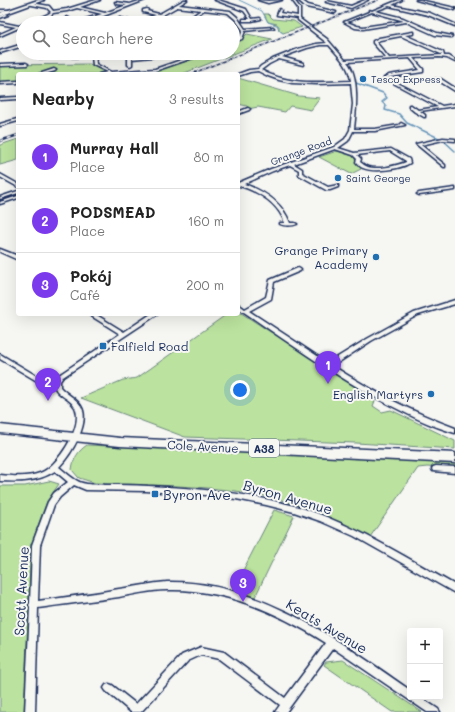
<!DOCTYPE html>
<html lang="en">
<head>
<meta charset="utf-8">
<style>
	:root { --surface:#fff; --page:#f6f6f6; --text:#222; --muted:#767676; --line:#e0e0e0; --accent:#7c3aed }
	body { margin:0; font-family:Mali,sans-serif; background:var(--page); color:var(--text) }
	.controls { position:absolute; right:12px; bottom:12px; display:grid; overflow:hidden; border-radius:4px; box-shadow:0 4px 16px #0002 }
	.controls button { width:36px; height:36px; display:grid; place-items:center; padding:0; border:0; border-bottom:1px solid var(--line); background:var(--surface); color:var(--text); font:20px sans-serif }
	.you { position:absolute; left:240px; top:390px; width:14px; height:14px; margin:-10px; border:3px solid #fff; border-radius:50%; background:#1a73e8; box-shadow:0 0 0 6px #1a73e833 }
	.badge { display:grid; place-items:center; width:26px; height:26px; border-radius:50%; background:var(--accent); color:#fff; font-size:13px; font-weight:700 }
	.pin { position:absolute; translate:-50% -33px; filter:drop-shadow(0 1px 2px #0008) }
	.pin::after { content:''; position:absolute; top:21px; width:14px; height:12px; background:inherit; clip-path:polygon(0 0,100% 0,50% 100%) }
	.list { margin:0; padding:0; list-style:none }
	h2 { display:flex; justify-content:space-between; align-items:center; height:52px; margin:0; padding:0 16px; font-size:17px }
	h2 small { font-size:13px; font-weight:400; color:var(--muted) }
	.list li { display:grid; grid-template-columns:26px 1fr auto; gap:12px; align-items:center; box-sizing:border-box; height:64px; padding:0 16px; border-top:1px solid var(--line) }
	.list b { display:block; font-size:15px; white-space:nowrap }
	.list p { margin:0; font-size:13px; white-space:nowrap; color:var(--muted) }
	.list em { font-size:13px; font-style:normal; color:var(--muted) }
	.icon { flex:none; width:22px; height:22px; fill:none; stroke:currentColor; stroke-width:2; stroke-linecap:round; stroke-linejoin:round }
	.map { position:relative; flex:none; width:455px; height:712px; overflow:hidden }
	.search { position:absolute; background:var(--surface); box-shadow:0 4px 16px #0002; left:16px; top:16px; width:224px; height:44px; display:flex; align-items:center; gap:10px; box-sizing:border-box; padding:0 14px; border-radius:22px; color:var(--muted); font-size:15px }
	.panel { position:absolute; background:var(--surface); box-shadow:0 4px 16px #0002; left:16px; top:72px; width:224px; height:244px; border-radius:4px }
	.map>svg:first-child { display:block }
	.green { fill:#bbe29e; stroke:#6b887e }
	.lines { fill:none; stroke-linecap:round; stroke-linejoin:round }
	.stream-far1 { stroke:#6595ba; stroke-width:1 }
	.stream { stroke:#6595ba; stroke-width:1.5 }
	.minor-casing { stroke:#1b2f5e; stroke-width:3 }
	.primary-casing { stroke:#1b2f5e; stroke-width:3 }
	.trunk-casing { stroke:#1b2f5e; stroke-width:3 }
	.minor { fill:#f6f6f2; fill-rule:evenodd }
	.primary { fill:#f6f6f2; fill-rule:evenodd }
	.trunk { fill:#f6f6f2; fill-rule:evenodd }
	.rail-far1-casing { stroke:#1b2f5e; stroke-width:1.5 }
	.rail-casing { stroke:#1b2f5e; stroke-width:2.5 }
	.rail-far1 { stroke:#f6f6f2; stroke-width:1; stroke-dasharray:3; stroke-linecap:butt }
	.rail { stroke:#f6f6f2; stroke-width:1.5; stroke-dasharray:4; stroke-linecap:butt }
	.poi-dot { fill:#1f6fb2; stroke:#f6f6f2; stroke-width:1.5 }
	.labels { text-anchor:middle; dominant-baseline:central; stroke-width:4; stroke-linejoin:round; paint-order:stroke }
	.far-poi-label { font-size:10px; fill:#1b2f5e; stroke:#f6f6f2; text-anchor:start }
	.far-street-label { font-size:10px; fill:#1b2f5e; stroke:#f6f6f2 }
	.shield { fill:#f6f6f2; stroke:#5d6b8a; stroke-width:1 }
	.shield-label { font-size:11px; font-weight:bold; fill:#1b2f5e }
	.poi-label { font-size:12px; fill:#1b2f5e; stroke:#f6f6f2; text-anchor:end }
	.street-label { font-size:12px; fill:#1b2f5e; stroke:#f6f6f2 }
	.near-poi-label { font-size:14px; fill:#1b2f5e; stroke:#f6f6f2; text-anchor:start }
	.near-street-label { font-size:14px; fill:#1b2f5e; stroke:#f6f6f2 }
</style>
</head>
<body>
<div class="map">
<svg width="455" height="712" viewBox="0 0 455 712">
	<rect width="100%" height="100%" fill="#f6f6f2"/>
	<filter id="ink" filterUnits="userSpaceOnUse"><feTurbulence type="fractalNoise" baseFrequency=".025" numOctaves="2"/><feDisplacementMap in="SourceGraphic" scale="8" xChannelSelector="R" yChannelSelector="G"/><feConvolveMatrix kernelMatrix="1 2 1 2 8 2 1 2 1" color-interpolation-filters="sRGB"/></filter>
	<g filter="url(#ink)">
		<path class="green" d="M264 14H268L273 19 294 21 302 27 283 33 279 30 277 24 268 22Z
			M247 34 272 39 182 74H18V82L0 83V65L90 64 105 73 165 68 211 53H233V45L240 41Z
			M238 78 299 96 320 98 311 110 290 106 285 112 258 107 248 109 247 106 238 104Z
			M18 139V160L0 165V145Z
			M337 151 353 156 361 169 351 174 319 157Z
			M238 311 373 398 375 401 373 406 382 412 391 410 455 441V449L356 443 185 437 81 398 123 380 137 378 227 314H238Z
			M87 445 420 460 455 463V469L427 467 418 468 370 537C344 525 317 511 289 502 227 484 159 486 95 483L79 478 72 470C73 459 78 451 87 445Z
			M49 481 59 484 47 501 31 545 24 712H0V486H25Z
			M274 510 294 516 255 597 235 592 233 590Z
			M343 660 422 712H392L324 665 326 662Z"/>
		<g class="lines">
			<path class="stream-far1" d="M239 0 262 11 268 22 279 26V30L283 33"/>
			<path class="stream" d="M356 83 383 93 387 98 382 102 386 106 385 110 399 114 407 123 443 140 455 151"/>
			<defs>
				<path id="minor" d="M96 0H100L80 7 105 13 127 5 116 4 115 2 130 4 142 0H145L101 17 77 23H73L102 14 77 8 67 11 53 13 50 16 38 20 50 23 35 22 28 23 48 14 51 12 47 8 32 5V3L49 6 53 11 67 9Z
					M184 0H187L179 5 230 11 237 17 245 29 273 27 274 28 245 31 242 39 233 43V41L240 37 243 30 235 19 228 13 204 10 186 23H183L201 10 177 7 161 16 138 23H132L120 20 111 23 110 22 120 18 135 22 156 15 143 12V10L147 9 148 10 147 11 159 14 163 12Z
					M215 0H218L246 9 252 19 260 18 261 19 252 21H243V19H250L244 11Z
					M258 0 268 1 282 0 268 3Z
					M292 0H294L300 8V19L327 39 345 60 386 58 373 43V41L379 38 413 32V34L405 35 443 52 444 56H449L455 60V62L447 58 439 57 413 58 423 69V72L390 77 388 78 442 106 455 104V106L420 111 425 115V117H424L415 112 409 107V105H411L418 110 438 107 384 78 389 75 420 70 410 58 347 62C360 76 356 111 354 129H375L399 125 401 123 405 125 375 131H353L348 141 338 148 354 153 391 149 409 159 410 163C401 169 374 173 363 168 360 167 358 164 356 162L357 159 353 155 335 149 294 164 302 169V173L328 187 338 185V187L330 190H326L299 175V170L290 165 273 171 244 184C264 191 282 202 290 223H295L297 224C293 226 284 226 280 224V223H285C278 203 259 192 240 186H238V183L271 169 334 147 345 139 350 130 353 104 351 83 317 84 292 83 279 80 268 76 258 71 250 72 238 76V74L249 70 258 69 261 66 273 59 298 49 316 44 327 43 298 20V18L277 15 279 10 280 9 281 10 280 13 298 16V8ZM401 36 441 54 442 55 389 58 376 42 380 40ZM320 45H329C339 57 349 65 351 81 320 82 290 86 261 70L269 64 279 59 303 65V63L282 57 307 48ZM390 151 406 161V162C396 166 378 170 368 167 365 166 363 164 360 162L361 159 357 155Z
					M298 0H301L308 5 336 12 335 13 306 7Z
					M365 0H368L351 8 326 2 327 1 351 6Z
					M399 0H402L392 5 430 13 455 24V26L428 15 389 6 375 11 403 18 437 33 452 36 451 37 435 35 406 22 363 29 355 28 344 22 369 12V10L372 11ZM372 12 401 20 404 21 363 27 357 26 347 22Z
					M416 0H420L455 8V10Z
					M0 10H10L11 11 0 12Z
					M6 14 8 15 0 18V16Z
					M67 17 69 18 67 21H65Z
					M0 22 19 26 23 24V26L0 36V34L16 27 0 24Z
					M23 44V46L0 53V51Z
					M66 53H70L73 55H92L91 53H95L96 64 111 72 155 69 187 58 171 53C178 53 185 57 191 57 196 57 201 53 207 53L155 71 114 74H99L108 72 93 65 92 57H72L70 56 38 58 36 57 38 56 68 54Z
					M116 53H130L132 54V57L165 53 152 57 132 59V65L130 66 128 65V55H117Z
					M26 63 28 64 27 65 0 66V64Z
					M54 69 56 70 55 71 44 74H39Z
					M436 79H441L455 88V91L439 81H435V79Z
					M18 81V83L0 84V82Z
					M18 97V99L0 100V98Z
					M248 108 250 109 249 110 238 114V112Z
					M17 119H18V121L0 126V124Z
					M443 138 455 139V141L443 140 421 145 445 165V167H444L416 144Z
					M0 174 18 184V187L0 177Z
					M455 188V190L419 195 417 194 419 193Z
					M18 191V193L0 199V197Z
					M18 196V198L0 204V202Z
					M0 249 18 256V260L0 252Z
					M298 268 300 269 301 270 300 271 274 282 271 299 249 311 328 363 367 339 414 313 455 300V304L418 315 371 341 333 366C372 391 412 412 455 428V433C430 426 405 413 382 401 332 374 285 340 238 308V304L245 309 266 297 270 280Z
					M88 314H95L124 332 151 314H158L63 377 60 381V387C66 394 76 398 81 406 91 422 71 455 59 467 68 474 76 483 87 484 93 485 99 484 105 485 120 485 134 485 148 486 197 488 247 493 295 506 352 523 403 556 455 585V593L354 536 320 521 294 512 266 505 236 499 206 495 146 491 86 490 74 485 60 497 54 505 40 545 38 601C65 597 92 594 119 589 135 587 151 583 167 582 258 580 339 641 410 690V697H420L438 709 440 712H427L333 648 286 712H275L280 705 219 659 201 655 188 661 141 712H131L106 691 104 688 106 685 109 684 112 685 136 704 182 655 201 647 224 652 285 698 326 643C279 613 224 588 167 590 151 590 135 594 119 597 92 601 65 604 38 608L35 712H25L30 607 29 605 30 603 32 545 48 502 54 493 68 482 55 471C38 482 20 482 0 481V475C13 476 27 478 40 473 57 467 82 429 76 410 73 398 54 396 54 383L37 381 0 359V354L40 378 55 379 59 375 120 334Z
					M436 466 455 467V473L433 471 432 469 433 467Z"/>
				<path id="primary" d="M38 0H44L0 16V13Z"/>
				<path id="trunk" d="M0 425 120 438 455 453V463L120 446 0 433Z"/>
			</defs>
			<use href="#minor" class="minor-casing"/>
			<use href="#primary" class="primary-casing"/>
			<use href="#trunk" class="trunk-casing"/>
			<use href="#minor" class="minor"/>
			<use href="#primary" class="primary"/>
			<use href="#trunk" class="trunk"/>
			<defs>
				<path id="rail-far1" d="M191 74 378 0"/>
				<path id="rail" d="M0 141 18 135"/>
			</defs>
			<use href="#rail-far1" class="rail-far1-casing"/>
			<use href="#rail" class="rail-casing"/>
			<use href="#rail-far1" class="rail-far1"/>
			<use href="#rail" class="rail"/>
		</g>
	</g>
	<g class="poi-dot">
		<circle cx="363" cy="79" r="4"/>
		<circle cx="338" cy="178" r="4"/>
		<circle cx="376" cy="257" r="4"/>
		<rect x="99" y="342" width="8" height="8" rx="2"/>
		<circle cx="431" cy="394" r="4"/>
		<rect x="151" y="490" width="8" height="8" rx="2"/>
	</g>
	<g class="labels">
		<g class="far-poi-label">
			<text x="371" y="79">Tesco Express</text>
			<text x="346" y="178">Saint George</text>
		</g>
		<g class="far-street-label">
			<text transform="translate(301 151) rotate(-20)">Grange Road</text>
		</g>
		<rect class="shield" x="249" y="439" width="30" height="18" rx="3"/>
		<g class="shield-label">
			<text x="264" y="448">A38</text>
		</g>
		<g class="poi-label">
			<text x="368" y="250">Grange Primary<tspan x="368" dy="14">Academy</tspan></text>
			<text x="111" y="346" text-anchor="start">Falfield Road</text>
			<text x="423" y="394">English Martyrs</text>
		</g>
		<g class="street-label">
			<text transform="translate(203 446) rotate(3)">Cole Avenue</text>
		</g>
		<g class="near-poi-label">
			<text x="163" y="494">Byron Ave</text>
		</g>
		<g class="near-street-label">
			<text transform="translate(288 497) rotate(16)">Byron Avenue</text>
			<text transform="translate(21 591) rotate(-87)">Scott Avenue</text>
			<text transform="translate(327 626) rotate(31)">Keats Avenue</text>
		</g>
	</g>
</svg>
<div class="controls">
<button>+</button>
<button>−</button>
</div>
<div class="you"></div>
<div class="pin badge" style="left:328px;top:384px">1</div>
<div class="pin badge" style="left:48px;top:401px">2</div>
<div class="pin badge" style="left:243px;top:602px">3</div>
<div class="search"><svg class="icon" aria-label="search" viewBox="0 0 24 24"><circle cx="10" cy="10" r="6"/><path d="M15 15l6 6"/></svg>Search here</div>
<section class="panel">
<h2>Nearby<small>3 results</small></h2>
<ul class="list">
<li><span class="badge">1</span><div><b>Murray Hall</b><p>Place</p></div><em>80 m</em></li>
<li><span class="badge">2</span><div><b>PODSMEAD</b><p>Place</p></div><em>160 m</em></li>
<li><span class="badge">3</span><div><b>Pokój</b><p>Café</p></div><em>200 m</em></li>
</ul>
</section>
</div>
</body>
</html>
